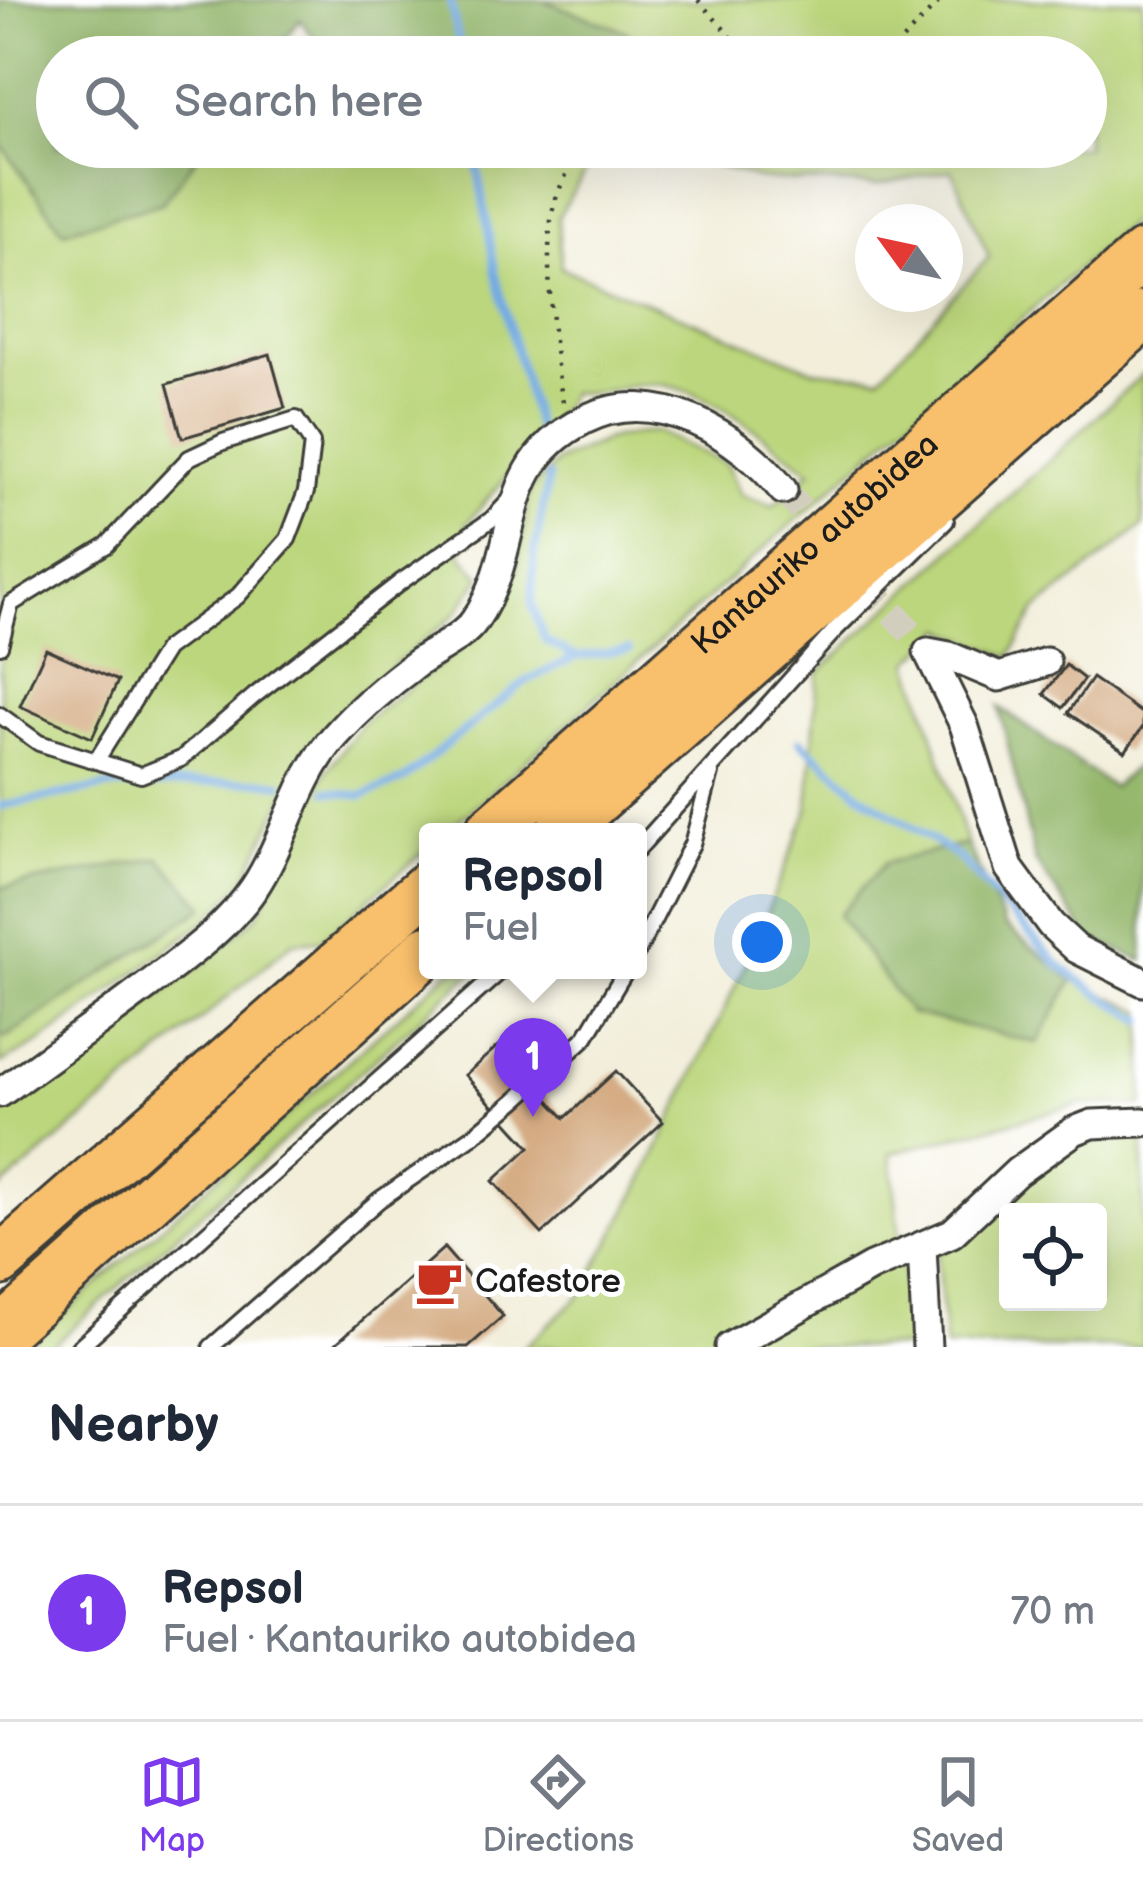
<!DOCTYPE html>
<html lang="en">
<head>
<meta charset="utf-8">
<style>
	:root { --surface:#fff; --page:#f6f6f7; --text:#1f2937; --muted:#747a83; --line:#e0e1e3; --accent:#7c3aed }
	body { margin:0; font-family:"Balsamiq Sans",sans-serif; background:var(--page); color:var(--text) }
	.controls { position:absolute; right:36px; bottom:36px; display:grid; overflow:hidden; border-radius:12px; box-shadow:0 12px 48px #0002 }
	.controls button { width:108px; height:108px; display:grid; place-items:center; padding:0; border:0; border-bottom:3px solid var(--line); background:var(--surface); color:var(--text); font:60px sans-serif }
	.compass { position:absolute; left:855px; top:204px; width:108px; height:108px; border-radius:50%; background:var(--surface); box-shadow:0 12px 48px #0002; rotate:303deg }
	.you { position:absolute; left:762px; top:942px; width:42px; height:42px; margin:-30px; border:9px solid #fff; border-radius:50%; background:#1a73e8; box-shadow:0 0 0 18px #1a73e833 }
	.badge { display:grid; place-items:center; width:78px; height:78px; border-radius:50%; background:var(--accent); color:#fff; font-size:39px; font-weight:700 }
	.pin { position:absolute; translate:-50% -99px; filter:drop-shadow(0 3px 6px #0008) }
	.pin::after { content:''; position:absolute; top:63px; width:42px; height:36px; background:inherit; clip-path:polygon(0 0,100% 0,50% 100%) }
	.popup { position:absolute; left:419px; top:823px; width:228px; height:156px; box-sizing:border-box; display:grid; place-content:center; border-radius:12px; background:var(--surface); filter:drop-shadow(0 3px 9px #0005); font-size:39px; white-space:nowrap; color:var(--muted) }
	.popup b { font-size:45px; color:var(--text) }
	.popup::after { content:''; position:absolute; left:50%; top:100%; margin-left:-24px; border:24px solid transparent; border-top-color:var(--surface) }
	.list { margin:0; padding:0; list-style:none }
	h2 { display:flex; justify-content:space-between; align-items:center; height:156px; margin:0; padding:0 48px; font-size:51px }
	h2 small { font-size:39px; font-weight:400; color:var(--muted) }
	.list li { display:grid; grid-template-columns:78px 1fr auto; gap:36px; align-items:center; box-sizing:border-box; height:216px; padding:0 48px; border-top:3px solid var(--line) }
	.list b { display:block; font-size:45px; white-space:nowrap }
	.list p { margin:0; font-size:39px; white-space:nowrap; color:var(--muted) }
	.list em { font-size:39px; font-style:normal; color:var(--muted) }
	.icon { flex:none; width:66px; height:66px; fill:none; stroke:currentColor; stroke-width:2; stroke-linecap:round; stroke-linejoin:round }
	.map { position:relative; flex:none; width:1143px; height:1347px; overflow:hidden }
	.search { position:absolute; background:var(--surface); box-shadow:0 12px 48px #0002; left:36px; right:36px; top:36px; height:132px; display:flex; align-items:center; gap:30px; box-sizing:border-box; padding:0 42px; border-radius:66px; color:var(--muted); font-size:45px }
	.sheet { height:372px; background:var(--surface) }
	nav { display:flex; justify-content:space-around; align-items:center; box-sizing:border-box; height:168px; border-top:3px solid var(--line); background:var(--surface); font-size:33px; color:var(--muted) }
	nav a { display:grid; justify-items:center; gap:6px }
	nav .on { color:var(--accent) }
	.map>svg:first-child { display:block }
	.green { fill:#bbd67c; stroke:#6c794c; stroke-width:3; fill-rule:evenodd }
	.forest { fill:#94b76c; stroke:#586a44; stroke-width:3 }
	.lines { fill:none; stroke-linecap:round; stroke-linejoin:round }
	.stream { stroke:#74abe3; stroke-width:8 }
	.building { fill:#d4ab82 }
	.street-tunnel { stroke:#d2cebe; stroke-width:27; stroke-dasharray:27 14; stroke-linecap:butt }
	.lane-casing { stroke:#3c3c38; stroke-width:20 }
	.street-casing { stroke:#3c3c38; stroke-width:33 }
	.highway-casing { stroke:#3c3c38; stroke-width:54 }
	.path { stroke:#3c3c38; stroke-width:4.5; stroke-dasharray:3 9; stroke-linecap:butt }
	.lane { stroke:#fff; stroke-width:14 }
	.street { stroke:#fff; stroke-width:27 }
	.highway { stroke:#f8bf6c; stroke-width:48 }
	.labels { text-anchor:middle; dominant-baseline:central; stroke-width:10; stroke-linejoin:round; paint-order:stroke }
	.street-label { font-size:33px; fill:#1c1c1c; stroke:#fff }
	.poi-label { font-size:33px; fill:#1c1c1c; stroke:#fff; text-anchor:start }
</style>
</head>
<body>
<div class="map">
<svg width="1143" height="1347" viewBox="0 0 1143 1347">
	<rect width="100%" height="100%" fill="#fff"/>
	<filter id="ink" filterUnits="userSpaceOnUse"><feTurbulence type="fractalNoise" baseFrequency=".00833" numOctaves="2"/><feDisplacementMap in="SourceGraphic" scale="24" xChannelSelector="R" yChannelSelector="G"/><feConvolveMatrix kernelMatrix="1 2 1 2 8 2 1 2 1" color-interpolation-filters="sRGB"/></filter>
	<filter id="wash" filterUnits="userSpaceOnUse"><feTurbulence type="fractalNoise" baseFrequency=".004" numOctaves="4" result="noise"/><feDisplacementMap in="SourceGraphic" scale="48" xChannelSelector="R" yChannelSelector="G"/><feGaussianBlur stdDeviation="2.7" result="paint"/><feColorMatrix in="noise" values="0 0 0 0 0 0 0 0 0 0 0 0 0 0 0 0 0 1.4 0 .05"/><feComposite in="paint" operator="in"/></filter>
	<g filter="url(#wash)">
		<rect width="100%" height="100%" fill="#f2eeda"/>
		<path class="green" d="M542 0H1143V211L446 832H428V848L322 940 293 942 0 1189V1111L208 960 258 915 325 773 363 722 444 661 497 613 517 570 530 489 558 461 611 438 655 431 726 464 741 495 773 506 811 471C767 440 719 395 664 385 634 380 602 397 571 392L547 430 467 523 461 554 481 577 455 615 344 706 307 750 244 881 206 921 41 1042 0 1064V1033L5 1037 204 907 159 858 0 888V143L64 230 162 203 204 147H392L397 153 600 147 558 217 561 268 814 370 880 377 989 257 952 170 876 185 758 179 663 147H1086V57H633L630 33Z
			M1143 374V526L1036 610 1010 657 944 629 910 662 967 844 885 863 1037 1043 1073 980 1143 1011V1105L1082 1104 891 1153 911 1347H524L580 1296 644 1179 749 957 808 810 818 673Z
			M451 970H475L51 1347H26Z
			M1132 1132H1143V1347H945L937 1256 1068 1148ZM1008 1212H1098V1302H1008Z"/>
		<path class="forest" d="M0 0H542L630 33 633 57H328L300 19 272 57H57V147H204L162 203 63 231 0 143Z
			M999 707 1112 787 1143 761V961L1089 938 1035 861Z
			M967 844 1005 926 1073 980 1037 1043 910 1013 838 915 885 863Z
			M160 858 205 907 5 1038 0 1033V888Z"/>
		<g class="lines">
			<path class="stream" d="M450 0 462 57
				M474 147 496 275 537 428
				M549 476 534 556 532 605 545 641 575 656
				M800 741 858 792 958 857 1059 965 1100 995 1143 1020
				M327 791 361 796 403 780 526 681 576 657 629 650
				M0 806 106 787 259 781 281 784"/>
		</g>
		<g id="blocks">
			<path class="building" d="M270 354 285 408 182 438 167 384Z
				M46 649 118 681 92 738 20 706Z
				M1066 665 1084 679 1063 708 1044 694Z
				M1092 678 1143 714V727L1125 752 1068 713Z
				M499 1045 565 1118 616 1071 663 1122 542 1234 493 1181 530 1147 465 1075Z
				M444 1248 503 1316 468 1347H332Z"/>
		</g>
	</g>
	<g filter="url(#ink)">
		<use href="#blocks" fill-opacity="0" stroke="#3c3c38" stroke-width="3"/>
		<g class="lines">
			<path class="street-tunnel" d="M783 490 928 652"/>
			<defs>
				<path id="lane" d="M0 646 11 604 107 545 189 458 223 442 296 419 312 443 306 492 288 539 238 596 166 649 96 761
					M0 715 39 743 141 775 181 759 254 696 402 581 492 519 511 499
					M638 849 836 629 946 521
					M638 951 692 844 711 773
					M79 1347 502 970
					M211 1347 379 1200 473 1136 516 1100 586 1037 626 970"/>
				<path id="street" d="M928 652 964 725 1009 868 1051 925 1077 949 1143 982
					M928 652 949 656 999 677 1046 662
					M0 1093C49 1058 99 1022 147 986 185 957 228 927 254 888 286 840 297 778 335 736 359 709 388 684 417 663 435 650 463 638 475 620 525 547 492 467 584 420 656 383 739 435 783 490
					M922 1247 927 1347
					M729 1347 871 1267 952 1233 1017 1172 1074 1131 1092 1124 1143 1122"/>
				<g id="highway">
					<path id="s1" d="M489 832 1143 255"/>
					<path d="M560 832 1143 316"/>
					<path d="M0 1261 428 886"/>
					<path d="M0 1333 428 950"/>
				</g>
			</defs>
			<use href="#lane" class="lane-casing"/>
			<use href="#street" class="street-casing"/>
			<use href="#highway" class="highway-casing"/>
			<path class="path" d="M698 0 749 57
				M886 57 941 0
				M563 402C554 358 542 248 554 205 560 184 571 164 584 147"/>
			<use href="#lane" class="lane"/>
			<use href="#street" class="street"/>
			<use href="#highway" class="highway"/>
		</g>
	</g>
	<defs>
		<symbol id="cafe-bare" viewBox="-9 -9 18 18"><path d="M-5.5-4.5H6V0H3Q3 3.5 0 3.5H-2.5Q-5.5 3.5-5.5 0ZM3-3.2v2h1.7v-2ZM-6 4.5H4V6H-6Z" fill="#c8321e" stroke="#fff" stroke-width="2.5" paint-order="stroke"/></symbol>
	</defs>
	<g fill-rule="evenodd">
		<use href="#cafe-bare" x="406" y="1249" width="66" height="66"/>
	</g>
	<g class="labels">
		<g class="street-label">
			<text stroke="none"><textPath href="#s1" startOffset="435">Kantauriko autobidea</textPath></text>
		</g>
		<g class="poi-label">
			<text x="475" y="1282">Cafestore</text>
		</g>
	</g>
</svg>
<div class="controls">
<button><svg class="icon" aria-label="locate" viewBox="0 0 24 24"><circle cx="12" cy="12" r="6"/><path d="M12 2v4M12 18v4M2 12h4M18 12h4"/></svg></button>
</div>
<svg class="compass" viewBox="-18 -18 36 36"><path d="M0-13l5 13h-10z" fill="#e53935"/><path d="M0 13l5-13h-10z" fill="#747a83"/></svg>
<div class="you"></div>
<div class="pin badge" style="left:533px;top:1117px">1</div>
<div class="popup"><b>Repsol</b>Fuel</div>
<div class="search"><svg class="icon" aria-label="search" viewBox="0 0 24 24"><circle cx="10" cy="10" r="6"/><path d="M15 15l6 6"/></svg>Search here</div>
</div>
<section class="sheet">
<h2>Nearby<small></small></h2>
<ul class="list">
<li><span class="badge">1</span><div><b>Repsol</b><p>Fuel · Kantauriko autobidea</p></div><em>70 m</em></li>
</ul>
</section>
<nav>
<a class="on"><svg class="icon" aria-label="map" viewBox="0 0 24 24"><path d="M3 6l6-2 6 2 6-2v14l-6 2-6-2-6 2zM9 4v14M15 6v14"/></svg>Map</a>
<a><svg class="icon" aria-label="directions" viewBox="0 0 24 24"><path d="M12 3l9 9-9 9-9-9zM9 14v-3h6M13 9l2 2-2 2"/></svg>Directions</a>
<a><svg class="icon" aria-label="saved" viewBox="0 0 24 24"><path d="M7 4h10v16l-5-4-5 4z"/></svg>Saved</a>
</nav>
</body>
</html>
